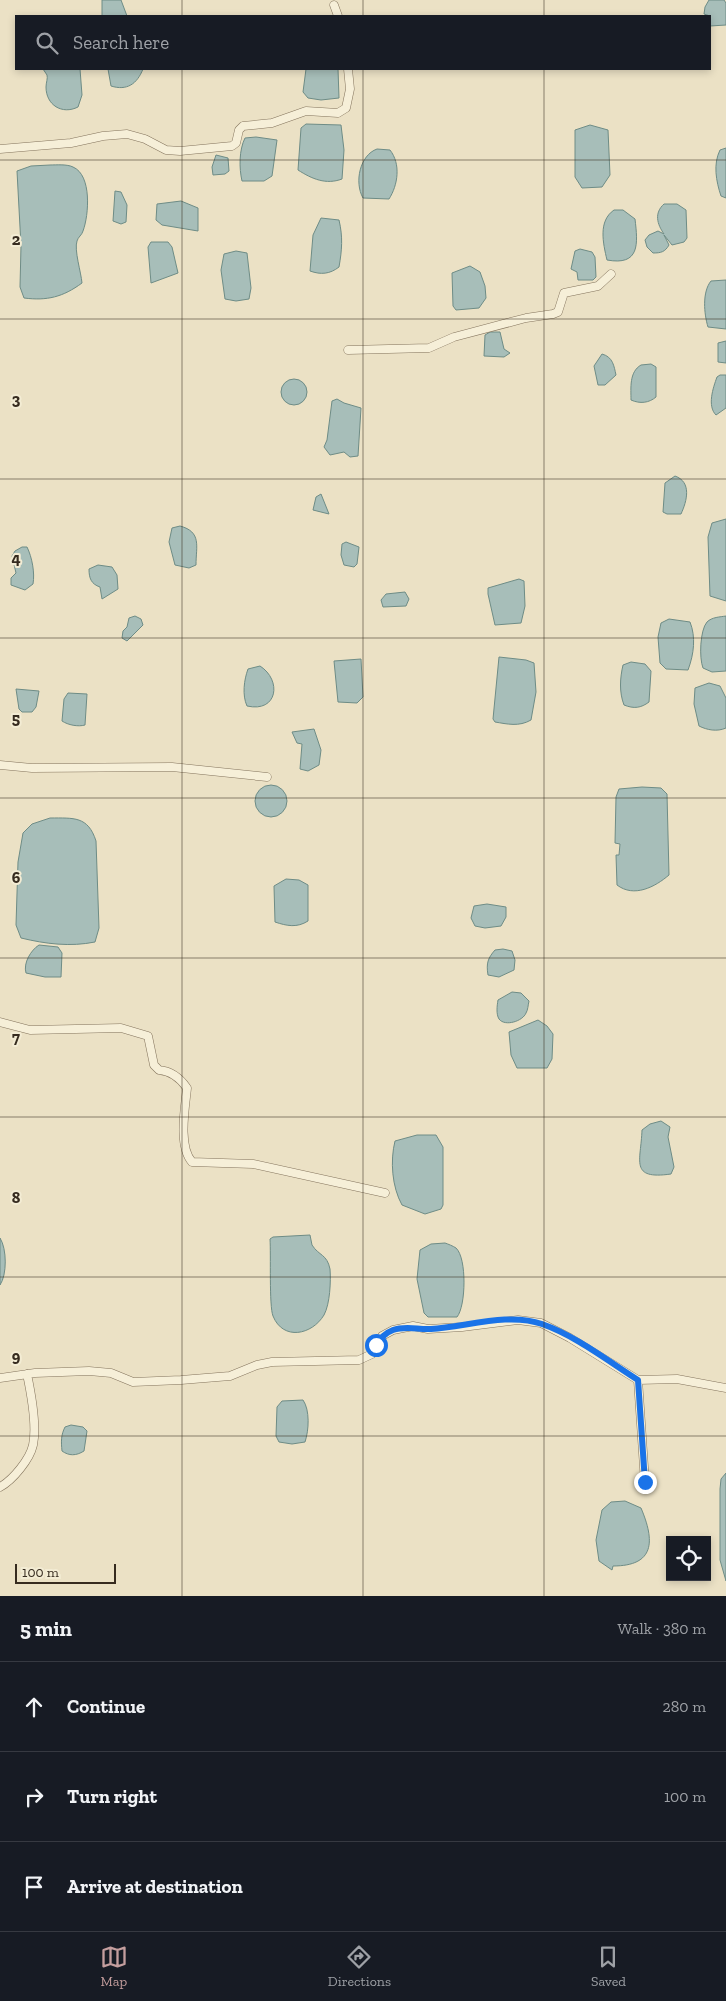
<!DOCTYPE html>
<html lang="en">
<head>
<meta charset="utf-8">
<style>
	:root { --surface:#171b24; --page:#242831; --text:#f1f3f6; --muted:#9ea1a6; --line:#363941; --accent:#c49e9e }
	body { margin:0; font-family:"Zilla Slab",serif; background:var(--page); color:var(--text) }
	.controls { position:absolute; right:15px; bottom:15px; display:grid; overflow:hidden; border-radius:0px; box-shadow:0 2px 8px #0003 }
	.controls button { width:45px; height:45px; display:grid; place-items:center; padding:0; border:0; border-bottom:1px solid var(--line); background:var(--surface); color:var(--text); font:25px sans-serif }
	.scale { position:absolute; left:15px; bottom:12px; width:101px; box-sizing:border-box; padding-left:5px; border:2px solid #362b1f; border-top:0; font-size:14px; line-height:18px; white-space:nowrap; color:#362b1f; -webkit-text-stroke:4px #f3ecd4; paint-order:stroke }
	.stop { position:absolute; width:15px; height:15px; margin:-11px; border:4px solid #1a73e8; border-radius:50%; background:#fff }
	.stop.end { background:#1a73e8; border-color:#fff; box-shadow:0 1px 5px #0008 }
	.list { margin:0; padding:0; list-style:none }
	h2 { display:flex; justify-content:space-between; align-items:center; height:65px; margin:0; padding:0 20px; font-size:21px }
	h2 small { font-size:16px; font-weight:400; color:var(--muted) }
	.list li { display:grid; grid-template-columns:32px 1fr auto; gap:15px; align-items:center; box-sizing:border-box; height:90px; padding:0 20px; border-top:1px solid var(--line) }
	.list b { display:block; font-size:19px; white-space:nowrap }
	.list em { font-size:16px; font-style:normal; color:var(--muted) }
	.icon { flex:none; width:28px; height:28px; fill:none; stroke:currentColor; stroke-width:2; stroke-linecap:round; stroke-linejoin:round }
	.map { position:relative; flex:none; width:726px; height:1596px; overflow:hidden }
	.search { position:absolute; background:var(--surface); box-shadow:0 2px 8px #0003; left:15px; right:15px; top:15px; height:55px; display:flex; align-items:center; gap:12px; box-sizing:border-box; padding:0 18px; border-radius:0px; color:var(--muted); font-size:19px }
	.sheet { height:335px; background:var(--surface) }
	nav { display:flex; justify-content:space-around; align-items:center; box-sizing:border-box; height:70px; border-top:1px solid var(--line); background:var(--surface); font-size:14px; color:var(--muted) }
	nav a { display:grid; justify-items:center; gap:2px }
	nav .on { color:var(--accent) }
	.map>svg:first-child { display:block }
	.water { fill:#a7beb9; stroke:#6e8c86 }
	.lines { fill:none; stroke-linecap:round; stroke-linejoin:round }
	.street-casing { stroke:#84745d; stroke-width:9 }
	.street { stroke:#f6efd8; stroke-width:8 }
	.route { stroke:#1a73e8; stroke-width:6 }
	.grid { fill:none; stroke:#362b1f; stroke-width:1; stroke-opacity:0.55 }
	.grid-label { font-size:16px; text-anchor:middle; font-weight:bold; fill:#362b1f; stroke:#f3ecd4; stroke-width:4; stroke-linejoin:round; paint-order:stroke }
</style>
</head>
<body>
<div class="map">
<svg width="726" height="1596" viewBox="0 0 726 1596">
	<rect width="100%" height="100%" fill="#ebe1c5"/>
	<path class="water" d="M102 0H121L127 16H102Z
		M709 0H724L726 3V25L710 26V16L704 14 705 7Z
		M43 69H80L82 95 78 107C62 115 46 105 46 87 46 83 48 78 47 75 46 73 44 71 43 69Z
		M108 69H143C137 84 127 91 111 86Z
		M306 69H338L339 98 321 100 308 98 303 92Z
		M306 124 341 125 344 150 342 179C326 185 312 179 298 170L301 128Z
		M590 125 608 130 610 175 602 187 582 188 575 177V130Z
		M256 137 277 140 272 176 264 181H242C239 168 239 150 245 138Z
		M726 148V198L721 196C716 181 713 164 720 150Z
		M377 149 390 150C401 164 398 185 389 199L363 198C354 182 360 155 377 149Z
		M216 155 228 158 229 171 225 174 213 175 212 167Z
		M50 165C57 165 67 164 73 167 92 175 89 215 83 231 82 235 78 237 77 241 74 250 81 272 82 283 63 297 47 301 24 298L20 287 21 246 17 171 31 166Z
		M115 191 121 192 127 205 126 222 121 224 113 221Z
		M181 201 198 208V231L162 225 156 220 157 204Z
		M664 204H677L686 210 687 238 684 242 672 245 664 235 669 245C665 252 661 253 653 253L647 247 645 240 649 235 658 231 664 234C657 224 654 213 664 204Z
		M614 210H623L635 219C638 244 640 266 607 260 603 243 598 221 614 210Z
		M321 218 339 220C343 237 342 250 339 267 330 274 321 275 310 271L313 235Z
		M151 242H168L172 247 178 273 151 283 148 247Z
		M580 249 592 252 595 257 596 277 593 280H578L577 272 571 269 575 251Z
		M236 251 247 253 251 288 249 299 236 301 225 299 221 270 224 254Z
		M470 266 480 272 485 286 486 298 479 308 456 310 453 306 452 273Z
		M726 280V329L708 327C704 314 702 292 711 281Z
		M490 332H500L504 349 510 353 504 357 484 356 485 335Z
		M726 341V363L718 362V343Z
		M602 354C613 357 614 366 616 375L605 385H598L594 366Z
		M651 364 656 367V397C649 403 640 404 631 400 631 388 629 372 641 365Z
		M720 375H726V408L716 415C707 406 713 388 717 377Z
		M281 392a13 13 0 1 1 26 0a13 13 0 1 1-26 0Z
		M337 399 344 403 361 408 358 456 350 457 344 452 330 455 324 447 327 440 332 401Z
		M675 476C692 482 687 501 681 514H667L663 512 665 483Z
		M321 494 329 514 313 510 316 497Z
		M726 519V601L710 596 708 537 712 523Z
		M180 526C202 532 196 546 196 565L189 568 175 565 169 542 172 528Z
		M346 542 359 547 357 564 354 567 344 565 341 555 342 544Z
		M22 547H27C32 557 35 573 33 584L25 590 11 585V578L16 573 12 556 15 551Z
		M98 565 112 567 117 575 118 589 102 599 100 587C91 584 89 578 89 569Z
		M519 579 524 581 525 606 521 623 495 625 488 594V588Z
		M405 592 409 599 406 606 383 607 381 600 386 594Z
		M135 616 141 619 143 625 127 641 122 638 123 631 127 627 129 618Z
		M726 616V671L712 672 703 668C699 658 700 630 707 622 712 617 720 617 726 616Z
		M669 619 690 622C696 637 694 654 688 670L666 669 660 663 658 637 661 623Z
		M499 657 526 660 534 663 536 692 531 720C519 727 507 724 495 722L493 719Z
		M361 659 363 697 357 703 338 702 334 661Z
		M631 662 645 664 651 671 649 702C641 708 634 709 624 705 619 692 620 678 623 665Z
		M260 666C282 680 278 713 247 706 242 695 244 680 248 669Z
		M709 683 720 686 726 698V728C717 732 707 730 699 726L694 704 695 688Z
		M16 689 39 691 36 707 32 712H22L19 709Z
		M68 693 87 694 85 725C78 727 68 725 62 721L64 699Z
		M314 729 321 750 319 765 308 771 300 769 302 744 297 743 292 732Z
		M255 801a16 16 0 1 1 32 0a16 16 0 1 1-32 0Z
		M642 787 661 788 667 794 669 875C655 887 634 898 617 885L616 855H619L620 844 615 843 616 797 619 789Z
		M50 818C74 818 88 816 96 841L99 928 95 942C70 947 46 944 21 938L16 925 18 862 23 833 32 824Z
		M286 879 299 880 308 885V921C297 928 287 926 275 922L274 886Z
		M487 904 506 907V917L501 926 485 928 475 926 471 918 474 906Z
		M39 945 58 947 62 953 61 977H45L26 973C23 963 31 950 39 945Z
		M503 949 512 951 515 960 514 970 499 977 488 975C486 963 488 958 495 950Z
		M512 992 521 993 529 1001C528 1005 528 1010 526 1013 523 1021 505 1027 499 1019 496 1014 497 1006 498 1000Z
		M538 1020 547 1026 553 1034 552 1059 547 1068H517L511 1055 509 1032Z
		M661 1121 670 1127 668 1137 674 1167 671 1174C629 1180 641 1161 642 1130L650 1124Z
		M417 1135H436L443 1147V1205L441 1209 425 1214 402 1205C392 1187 390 1161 395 1141Z
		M310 1235C311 1238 311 1242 312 1245 319 1256 327 1254 330 1269 331 1281 330 1304 324 1315 312 1335 283 1341 273 1316 269 1306 271 1254 270 1239L273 1237Z
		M0 1238C7 1249 7 1275 0 1285Z
		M445 1243C448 1244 453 1246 456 1248 467 1258 466 1306 457 1317H428L424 1313 417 1279 420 1250 431 1244Z
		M303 1400C310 1410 309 1430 305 1442L292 1444 279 1442 276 1436 277 1407 282 1401Z
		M71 1425 83 1427 87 1431 84 1451C76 1456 69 1456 62 1451 61 1441 61 1435 65 1427Z
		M726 1473V1581L720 1560V1489L721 1479Z
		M625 1501 641 1508C655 1541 655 1566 613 1566L612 1570 599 1561 596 1540 602 1510 611 1502Z"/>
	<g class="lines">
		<defs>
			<path id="street" d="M334 5 338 16
				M0 149 71 143 103 136 127 134 145 139 166 150 180 151 232 146 236 143 239 130 243 126 272 123 306 111 338 113 346 108 350 89 348 69
				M348 350 429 348 454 337 526 318 553 314 558 312 564 293 598 286 611 274
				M0 765 32 768 172 767 267 777
				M0 1022 30 1030 121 1028 148 1036 154 1065 159 1070C171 1071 180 1078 187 1088 185 1108 178 1146 192 1162L253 1164 385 1193
				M0 1378 35 1373 89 1371 111 1373 133 1382 181 1380 230 1376 257 1365 272 1362 359 1360 372 1354 382 1336 393 1330 413 1326 428 1329 462 1327 518 1320 541 1323 570 1338 638 1380 677 1379 726 1388
				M638 1380 645 1482
				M0 1487C13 1480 30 1459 33 1445 37 1426 31 1393 27 1374"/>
		</defs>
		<use href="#street" class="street-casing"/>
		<use href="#street" class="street"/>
	</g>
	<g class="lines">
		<path class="route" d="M376 1345C381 1338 385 1333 393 1330 407 1325 418 1330 431 1329 466 1327 508 1312 542 1324 576 1336 608 1361 638 1380L645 1482"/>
	</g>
	<path class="grid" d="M182 0V16M363 0V16M544 0V16M182 69V1596M363 69V1596M544 69V1596M0 160H726M0 319H726M0 479H726M0 638H726M0 798H726M0 958H726M0 1117H726M0 1277H726M0 1436H726"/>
	<g class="grid-label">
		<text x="16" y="245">2</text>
		<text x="16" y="405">3</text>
		<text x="16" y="564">4</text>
		<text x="16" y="724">5</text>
		<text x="16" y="883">6</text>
		<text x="16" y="1043">7</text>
		<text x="16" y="1203">8</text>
		<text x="16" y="1362">9</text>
	</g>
</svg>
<div class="controls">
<button><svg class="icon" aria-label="locate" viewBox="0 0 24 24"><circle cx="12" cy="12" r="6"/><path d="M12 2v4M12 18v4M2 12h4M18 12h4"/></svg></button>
</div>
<div class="scale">100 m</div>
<div class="stop" style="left:376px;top:1345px"></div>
<div class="stop end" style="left:645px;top:1482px"></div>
<div class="search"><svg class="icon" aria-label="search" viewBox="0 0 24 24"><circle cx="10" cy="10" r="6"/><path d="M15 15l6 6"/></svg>Search here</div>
</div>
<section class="sheet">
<h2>5 min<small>Walk · 380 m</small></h2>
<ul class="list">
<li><svg class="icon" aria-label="ahead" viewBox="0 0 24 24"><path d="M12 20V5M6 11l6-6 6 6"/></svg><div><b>Continue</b></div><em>280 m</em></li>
<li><svg class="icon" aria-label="right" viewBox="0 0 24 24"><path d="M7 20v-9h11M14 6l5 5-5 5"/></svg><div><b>Turn right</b></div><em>100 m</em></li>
<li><svg class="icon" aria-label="arrive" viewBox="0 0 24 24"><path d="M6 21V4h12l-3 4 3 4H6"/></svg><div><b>Arrive at destination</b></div></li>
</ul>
</section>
<nav>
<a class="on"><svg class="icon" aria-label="map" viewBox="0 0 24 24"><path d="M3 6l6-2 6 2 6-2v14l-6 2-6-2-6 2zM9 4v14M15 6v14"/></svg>Map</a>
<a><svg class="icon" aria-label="directions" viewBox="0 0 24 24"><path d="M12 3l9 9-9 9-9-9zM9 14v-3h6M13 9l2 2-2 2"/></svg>Directions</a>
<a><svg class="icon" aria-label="saved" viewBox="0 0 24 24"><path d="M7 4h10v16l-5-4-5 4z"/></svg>Saved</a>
</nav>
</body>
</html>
